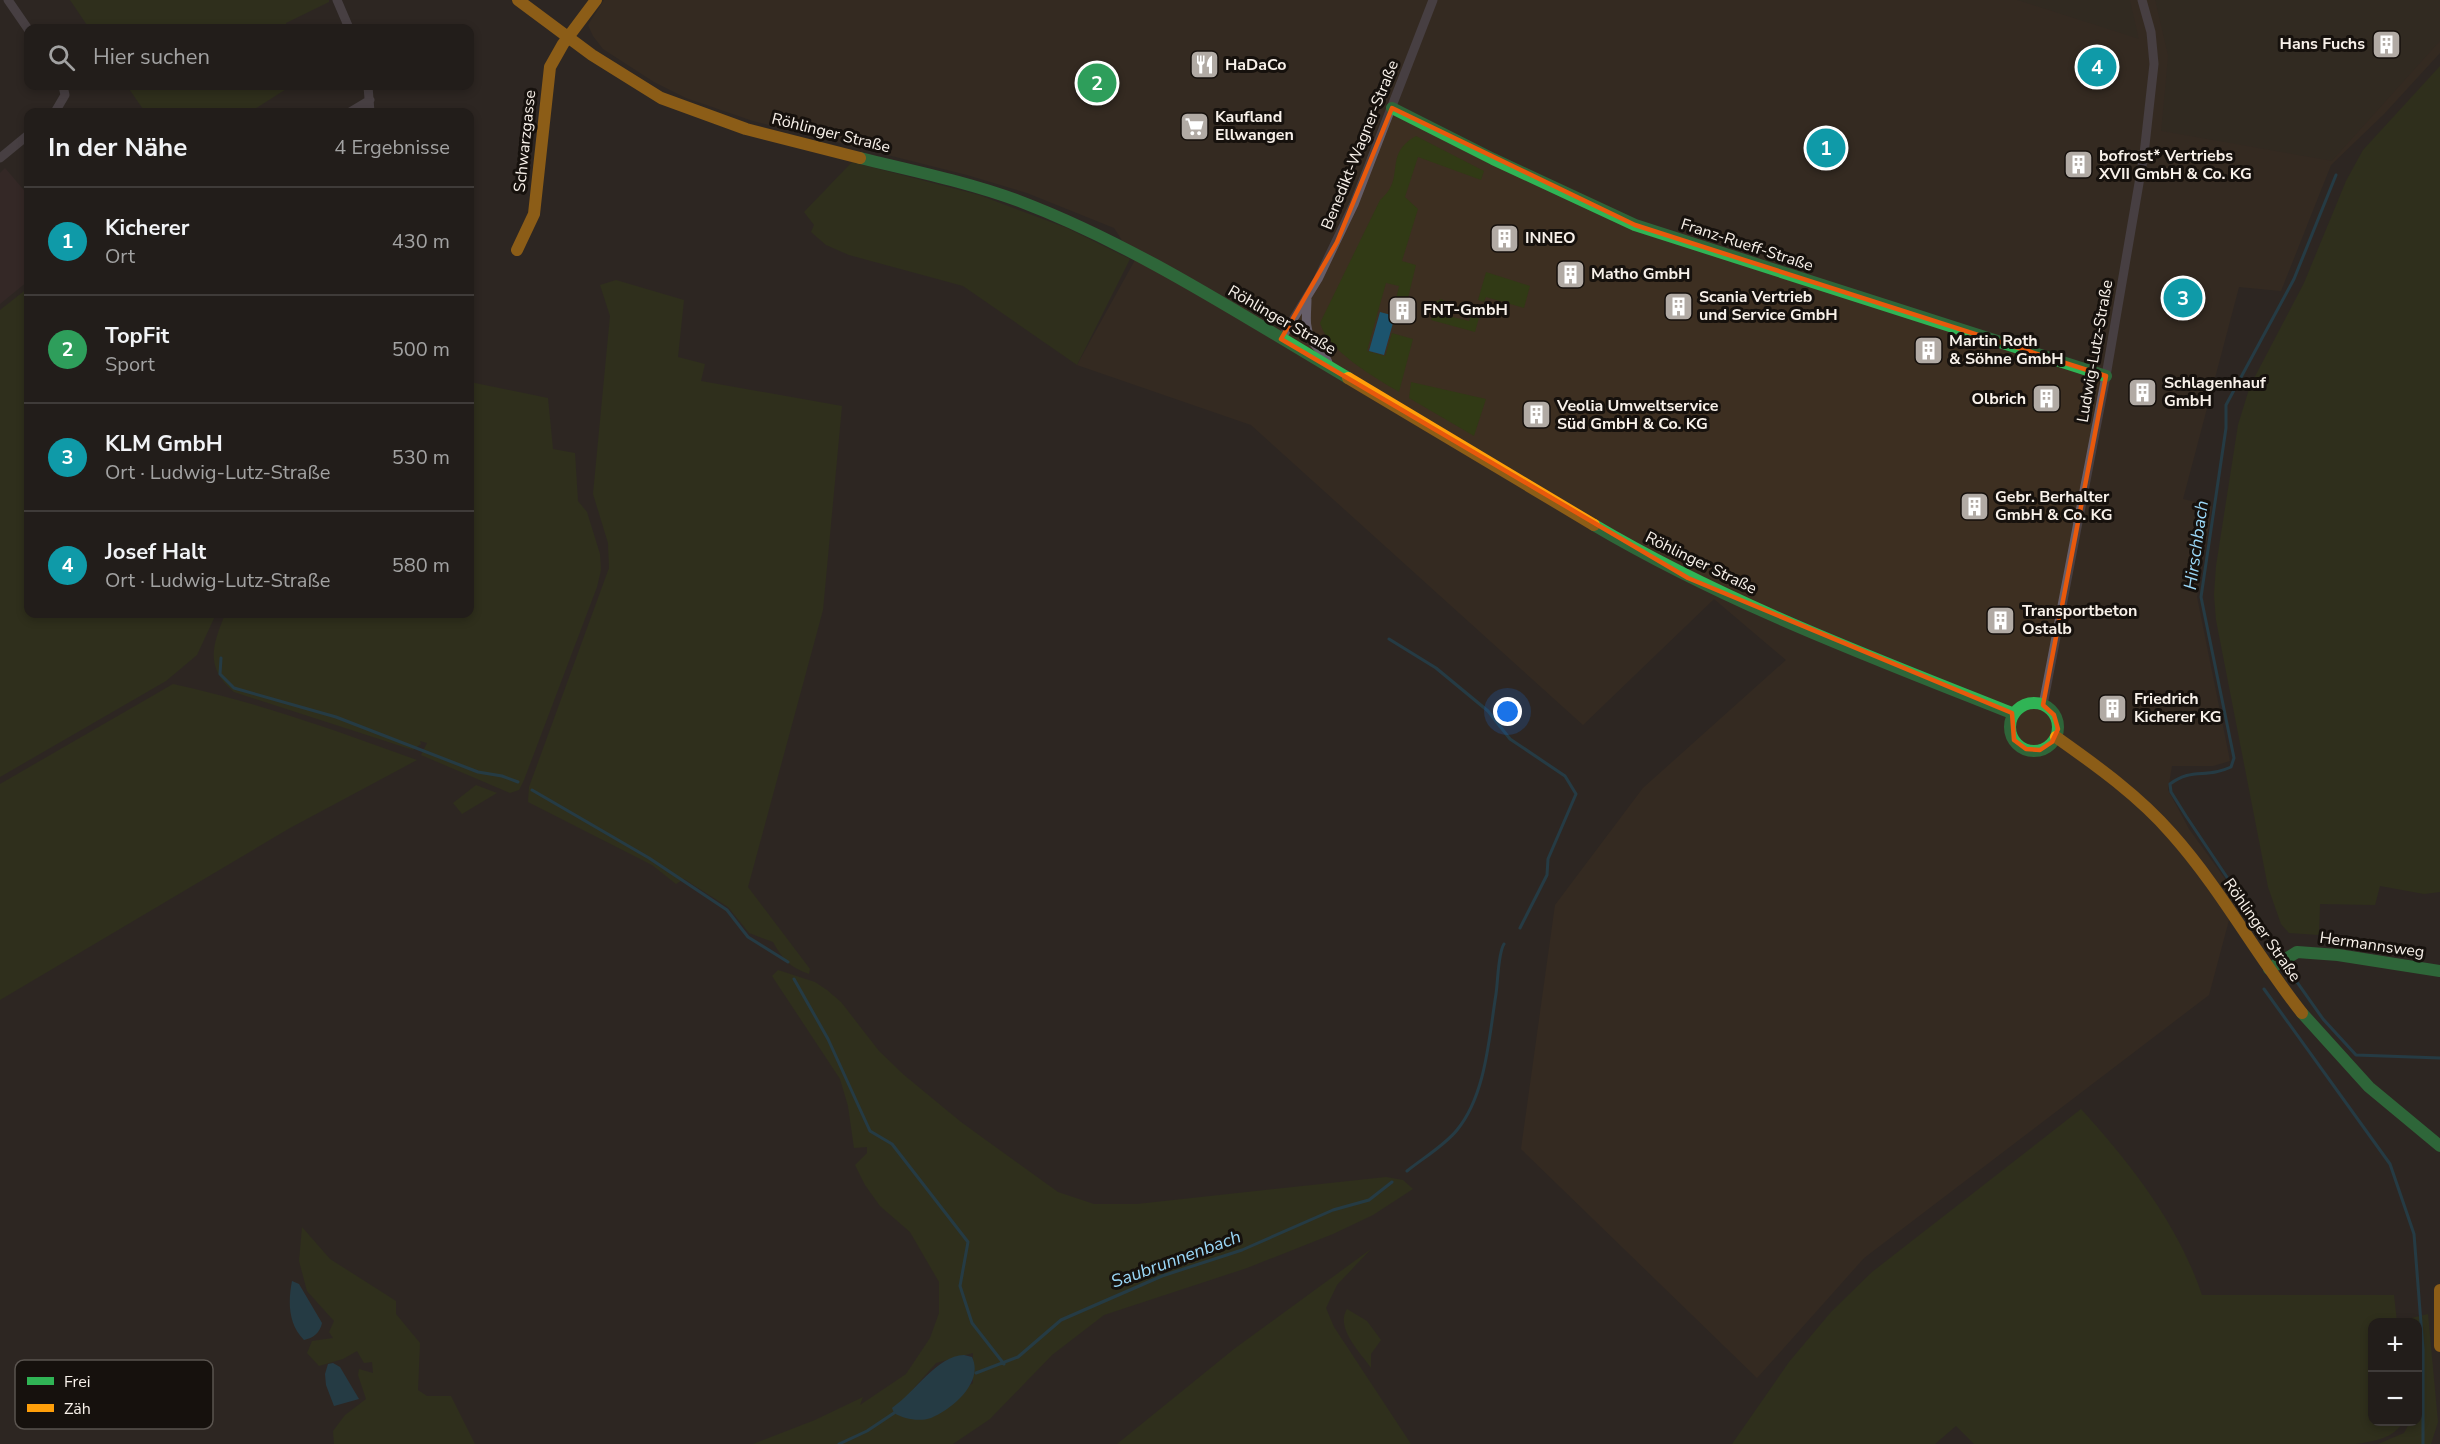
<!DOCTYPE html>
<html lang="de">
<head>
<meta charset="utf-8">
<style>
	:root { --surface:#221d1a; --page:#2e2a27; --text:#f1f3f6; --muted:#a2a2a2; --line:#3f3b39; --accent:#db2777 }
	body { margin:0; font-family:"Nunito Sans",sans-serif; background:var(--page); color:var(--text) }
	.controls { position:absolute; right:18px; bottom:18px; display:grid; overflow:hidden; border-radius:12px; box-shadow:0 3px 9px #0003 }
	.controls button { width:54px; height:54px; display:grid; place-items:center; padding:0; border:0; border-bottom:2px solid var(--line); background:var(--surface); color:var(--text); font:30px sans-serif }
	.you { position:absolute; left:1508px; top:712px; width:21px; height:21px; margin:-15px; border:4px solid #fff; border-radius:50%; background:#1a73e8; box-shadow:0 0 0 9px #1a73e833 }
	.badge { display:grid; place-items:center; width:39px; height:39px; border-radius:50%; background:var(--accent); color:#fff; font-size:20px; font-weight:700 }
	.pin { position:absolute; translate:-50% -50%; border:3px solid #fff; box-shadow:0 2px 6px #0006 }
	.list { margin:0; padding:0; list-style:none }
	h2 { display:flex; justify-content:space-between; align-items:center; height:78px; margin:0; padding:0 24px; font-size:26px }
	h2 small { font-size:20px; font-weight:400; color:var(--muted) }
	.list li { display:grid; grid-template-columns:39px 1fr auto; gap:18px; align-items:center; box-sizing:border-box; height:108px; padding:0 24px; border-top:2px solid var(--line) }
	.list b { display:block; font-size:22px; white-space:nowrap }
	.list p { margin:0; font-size:20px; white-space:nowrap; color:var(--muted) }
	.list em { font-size:20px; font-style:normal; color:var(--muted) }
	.icon { flex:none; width:33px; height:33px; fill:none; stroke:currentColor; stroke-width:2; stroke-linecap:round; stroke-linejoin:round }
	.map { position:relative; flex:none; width:2440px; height:1444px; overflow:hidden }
	.search { position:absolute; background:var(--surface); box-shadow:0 3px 9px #0003; left:24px; top:24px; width:450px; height:66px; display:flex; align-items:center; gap:15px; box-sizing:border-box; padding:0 21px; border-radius:12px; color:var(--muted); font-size:22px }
	.panel { position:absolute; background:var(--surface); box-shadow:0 3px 9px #0003; left:24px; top:108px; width:450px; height:510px; border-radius:12px }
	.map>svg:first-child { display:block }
	.built { fill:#3d2f21 }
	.industrial { fill:#372f1f }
	.education { fill:#3d2a2c }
	.green { fill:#313a15; fill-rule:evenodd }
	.water { fill:#1c546e }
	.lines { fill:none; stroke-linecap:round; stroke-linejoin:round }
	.stream { stroke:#1c546e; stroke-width:3 }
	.street { stroke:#665e69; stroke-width:9 }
	.fast { stroke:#30b455; stroke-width:12 }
	.slow { stroke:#ff9f0a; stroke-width:12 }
	.marked { fill:none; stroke:#e8590c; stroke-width:4.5; stroke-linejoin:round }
	.labels { text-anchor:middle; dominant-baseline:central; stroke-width:6; stroke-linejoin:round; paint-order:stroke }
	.poi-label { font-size:16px; font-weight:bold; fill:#f8f1ea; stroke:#16110d; text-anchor:start }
	.street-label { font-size:16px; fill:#f8f1ea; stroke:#16110d }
	.water-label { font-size:18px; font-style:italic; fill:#9ad7f7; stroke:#16110d }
	.key { fill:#16110d; stroke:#5a544f; stroke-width:1.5 }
	.key-label { font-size:16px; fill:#f8f1ea }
</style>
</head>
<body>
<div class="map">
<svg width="2440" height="1444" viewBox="0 0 2440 1444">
	<rect width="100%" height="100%" fill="#2d2722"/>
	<path class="built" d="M604 0H2440V53L2384 114 2331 165 2281 291 2239 287 2183 499 2212 506 2197 597 2230 761 2213 766H2172L2168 790 2189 829 2247 909 2229 920 2209 995 1864 1258 1757 1378 1521 1149 1555 905 1643 788 1786 660 1714 599 1583 725 1251 425 1077 365 1135 260 1114 228 1027 193 967 175 753 121 686 98 654 82 603 49 593 36 588 25Z"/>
	<path class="industrial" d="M2017 0H2130L2139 39Z
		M2155 0H2440V41L2332 161 2161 131 2168 56Z"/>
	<path class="education" d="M5 168 28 195V281L0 304V173Z"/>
	<path class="green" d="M70 0H329V2L286 23 287 28H89Z
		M2440 66V892L2424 894 2380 886 2375 905 2320 904 2319 935 2289 933 2281 924 2268 887 2216 620 2214 595 2216 566 2238 425 2250 386 2304 283 2346 181 2363 150Z
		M127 86H291L250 112H145Z
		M1416 136 1484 171 1481 180 1418 157 1405 197 1418 209 1402 261 1416 265 1407 302 1396 299 1399 286 1386 283 1367 351 1385 356 1392 333 1413 339 1399 392C1374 377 1328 351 1320 323L1380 200C1407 178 1382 155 1416 136Z
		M852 162 979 195 1067 228 1130 259 1077 365 963 286 849 255 826 245 811 232 814 225 804 212Z
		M1486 272 1530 286 1524 308 1486 297 1484 302 1478 300Z
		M616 280 684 300 678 357 705 364 701 381 842 406 823 610 748 887 810 969 809 974C791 968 782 959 773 942L749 933 728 907 684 879 676 884 652 865 528 802 529 787 609 568 608 543 593 494 610 316 600 285Z
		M28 288V614H216L197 655 166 681 0 777V310Z
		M1441 299 1447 302 1444 315 1469 321 1472 309 1478 310 1480 314 1475 332 1431 320 1435 302Z
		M470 382 548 398 553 449 575 453 578 501 587 512 600 554 601 570 597 587 524 780 519 790 510 793 421 755 427 743 420 741 421 744 413 750 234 692C204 667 213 645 225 614H470Z
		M1411 382 1486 399 1474 436 1409 398Z
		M173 684C257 702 337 731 417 760L290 828 0 1000V784Z
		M476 785 497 793 462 814 453 803Z
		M778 970 815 982 827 990 841 1002 879 1051 904 1075 961 1122 1058 1192 1094 1204H1137L1386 1177 1403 1180 1413 1189 1373 1215 1333 1234 1247 1268 1104 1315 1052 1355 990 1419 953 1444H753L815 1420 863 1397 860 1405 906 1374 930 1338 939 1313V1282L910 1232 880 1206 865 1185 855 1165 867 1153V1147L854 1148 848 1106 840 1079 772 976ZM973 1353V1383L923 1417 893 1412 936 1363Z
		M2081 1109C2131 1164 2178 1224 2202 1295H2394L2397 1322H2372V1422H2403C2393 1439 2374 1441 2356 1444H1974L1956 1426 1935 1444H1732L1789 1362 1831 1312 1872 1272Z
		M302 1227 330 1259 396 1301V1314L420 1343 418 1390 427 1396H451L475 1444H334L333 1431 345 1415 366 1399 358 1375 359 1369 373 1373 372 1362 364 1363 357 1351 343 1359 319 1366 307 1353 312 1341 333 1338 329 1332 334 1321 307 1291 299 1261Z
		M1371 1249 1337 1285 1326 1308 1334 1327 1411 1444H1117L1234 1349Z
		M1347 1309 1367 1321 1381 1340 1371 1354V1368C1360 1352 1335 1328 1347 1309Z
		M2428 1314 2438 1422 2431 1444H2378L2404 1433 2410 1422H2418V1322H2403V1320Z"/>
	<path class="water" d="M1380 312 1395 316 1384 355 1369 351Z
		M292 1281 299 1284 322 1323C320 1333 313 1338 304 1340 288 1324 288 1302 292 1281Z
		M964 1355 972 1357C984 1382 953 1409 931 1418 919 1422 904 1419 894 1413L892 1408C916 1391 937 1356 964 1355Z
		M333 1363 340 1367 359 1399 334 1406 326 1385 325 1374 328 1364Z"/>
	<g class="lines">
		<path class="stream" d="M1389 639 1436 668 1488 711 1510 739 1565 776 1576 794 1548 859 1547 875 1520 928
			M221 658 220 674 234 688 336 717 478 772 502 776 518 782
			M532 790 649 858 727 910 748 937 788 962
			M2267 937 2186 816 2171 792 2170 784C2192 767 2206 779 2231 767L2234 758 2201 597 2226 428V405L2294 279 2336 175
			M2285 965 2323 1019 2356 1055 2440 1058
			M794 979 828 1039 870 1131 892 1144 968 1242 960 1286 972 1323 1004 1364
			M2264 989 2390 1164 2414 1234 2423 1349V1444
			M1407 1171C1423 1158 1444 1146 1457 1130 1486 1095 1489 1037 1496 994 1498 981 1498 953 1504 944
			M976 1373 1018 1357 1061 1320 1162 1276 1242 1250 1333 1210 1369 1200 1392 1182
			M839 1444 867 1431 894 1413"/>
		<path class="street" d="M8 0 28 29
			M337 0 349 28
			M368 86 370 112
			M55 112 65 95 63 86
			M350 112 370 100
			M0 158 28 135
			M1307 299C1307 312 1304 327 1311 339 1317 350 1327 353 1329 367
			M1281 339 1318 279 1354 204 1433 0
			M2043 705 2106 376 2144 154 2154 64 2151 32 2142 0"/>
		<path class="fast" d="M1392 108 1493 159 1635 225 2106 376
			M860 158C913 171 968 182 1019 201 1135 245 1241 315 1348 378
			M1594 525C1726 603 1871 657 2014 714
			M2010 727a24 24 0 1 1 48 0a24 24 0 1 1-48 0Z
			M2269 969 2297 952 2338 955 2440 971
			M2302 1013 2369 1087 2440 1146"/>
		<path class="slow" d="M518 0 592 55 661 98 746 129 860 158
			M517 250 534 214 550 67 563 44 596 0
			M1348 378 1594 525
			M2056 737C2097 766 2139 796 2172 834 2221 889 2256 955 2302 1013
			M2440 1290V1346"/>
	</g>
	<path d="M0 0H2440V1444H0ZM1392 108 1635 225 2106 376 2043 705 2054 715 2058 729 2052 742 2040 750 2026 749 2014 740 2012 713 1688 578 1281 339 1337 242Z" fill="#2d2722" fill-opacity=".55" fill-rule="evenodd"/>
	<path class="marked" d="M1392 108 1635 225 2106 376 2043 705 2054 715 2058 729 2052 742 2040 750 2026 749 2014 740 2012 713 1688 578 1281 339 1337 242Z"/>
	<defs>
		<symbol id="building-square" viewBox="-11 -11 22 22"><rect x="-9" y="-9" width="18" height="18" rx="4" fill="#b1aaa4" stroke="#16110d"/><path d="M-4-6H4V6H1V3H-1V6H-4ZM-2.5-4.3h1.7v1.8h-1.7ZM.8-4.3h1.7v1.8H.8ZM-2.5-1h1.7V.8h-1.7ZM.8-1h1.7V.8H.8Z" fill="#fff"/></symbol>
		<symbol id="restaurant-square" viewBox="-11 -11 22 22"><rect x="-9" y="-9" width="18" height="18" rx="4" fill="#b1aaa4" stroke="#16110d"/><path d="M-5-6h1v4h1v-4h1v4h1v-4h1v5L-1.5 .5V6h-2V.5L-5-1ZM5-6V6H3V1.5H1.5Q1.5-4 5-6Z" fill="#fff"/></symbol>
		<symbol id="supermarket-square" viewBox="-11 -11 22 22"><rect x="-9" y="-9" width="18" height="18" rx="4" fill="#b1aaa4" stroke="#16110d"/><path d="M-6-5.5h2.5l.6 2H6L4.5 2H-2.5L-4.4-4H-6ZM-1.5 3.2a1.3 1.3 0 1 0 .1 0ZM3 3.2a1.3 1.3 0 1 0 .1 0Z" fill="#fff"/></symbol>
	</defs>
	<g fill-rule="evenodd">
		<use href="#building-square" x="2370" y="28" width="33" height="33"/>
		<use href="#restaurant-square" x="1188" y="48" width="33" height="33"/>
		<use href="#supermarket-square" x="1178" y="110" width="33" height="33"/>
		<use href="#building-square" x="2062" y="148" width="33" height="33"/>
		<use href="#building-square" x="1488" y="222" width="33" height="33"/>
		<use href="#building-square" x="1554" y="258" width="33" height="33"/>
		<use href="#building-square" x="1662" y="290" width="33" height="33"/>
		<use href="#building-square" x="1386" y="294" width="33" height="33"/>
		<use href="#building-square" x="1912" y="334" width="33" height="33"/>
		<use href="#building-square" x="2126" y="376" width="33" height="33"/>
		<use href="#building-square" x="2030" y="382" width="33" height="33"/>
		<use href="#building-square" x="1520" y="398" width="33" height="33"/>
		<use href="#building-square" x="1958" y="490" width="33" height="33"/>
		<use href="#building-square" x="1984" y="604" width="33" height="33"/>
		<use href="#building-square" x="2096" y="692" width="33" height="33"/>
	</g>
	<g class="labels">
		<g class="poi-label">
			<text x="2365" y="44" text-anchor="end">Hans Fuchs</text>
			<text x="1225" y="65">HaDaCo</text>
			<text x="1215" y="117">Kaufland<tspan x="1215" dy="18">Ellwangen</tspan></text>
			<text x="2099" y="156">bofrost* Vertriebs<tspan x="2099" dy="18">XVII GmbH &amp; Co. KG</tspan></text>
			<text x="1525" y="238">INNEO</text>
			<text x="1591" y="274">Matho GmbH</text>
			<text x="1699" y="297">Scania Vertrieb<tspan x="1699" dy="18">und Service GmbH</tspan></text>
			<text x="1423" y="310">FNT-GmbH</text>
			<text x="1949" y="341">Martin Roth<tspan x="1949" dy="18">&amp; Söhne GmbH</tspan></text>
			<text x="2164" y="383">Schlagenhauf<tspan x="2164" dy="18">GmbH</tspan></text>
			<text x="2026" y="399" text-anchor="end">Olbrich</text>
			<text x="1557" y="406">Veolia Umweltservice<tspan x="1557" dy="18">Süd GmbH &amp; Co. KG</tspan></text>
			<text x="1995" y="497">Gebr. Berhalter<tspan x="1995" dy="18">GmbH &amp; Co. KG</tspan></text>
			<text x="2022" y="611">Transportbeton<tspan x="2022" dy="18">Ostalb</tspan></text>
			<text x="2134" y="699">Friedrich<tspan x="2134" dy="18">Kicherer KG</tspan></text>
		</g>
		<g class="street-label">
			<text transform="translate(831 133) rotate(14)">Röhlinger Straße</text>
			<text transform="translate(525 141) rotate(-84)">Schwarzgasse</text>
			<text transform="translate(1360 145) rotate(-68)">Benedikt-Wagner-Straße</text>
			<text transform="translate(1747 245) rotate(18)">Franz-Rueff-Straße</text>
			<text transform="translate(1282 320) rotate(30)">Röhlinger Straße</text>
			<text transform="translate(2095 351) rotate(-80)">Ludwig-Lutz-Straße</text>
			<text transform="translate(1701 563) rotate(26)">Röhlinger Straße</text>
			<text transform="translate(2262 930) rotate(55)">Röhlinger Straße</text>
			<text transform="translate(2372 945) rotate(8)">Hermannsweg</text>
		</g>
		<g class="water-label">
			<text transform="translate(2196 545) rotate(-82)">Hirschbach</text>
			<text transform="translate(1176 1259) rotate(-20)">Saubrunnenbach</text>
		</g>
	</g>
	<rect x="15" y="1360" width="198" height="69" rx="9" class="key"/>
	<rect x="27" y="1377" width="27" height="8" fill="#30b455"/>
	<rect x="27" y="1404" width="27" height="8" fill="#ff9f0a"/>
	<g class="key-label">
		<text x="64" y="1387">Frei</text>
		<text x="64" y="1414">Zäh</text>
	</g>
</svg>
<div class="controls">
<button>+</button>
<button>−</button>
</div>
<div class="you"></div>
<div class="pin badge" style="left:1826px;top:148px;background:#0f9aa8">1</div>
<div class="pin badge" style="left:1097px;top:83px;background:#2e9e5b">2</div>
<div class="pin badge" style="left:2183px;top:298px;background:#0f9aa8">3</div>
<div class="pin badge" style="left:2097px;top:67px;background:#0f9aa8">4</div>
<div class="search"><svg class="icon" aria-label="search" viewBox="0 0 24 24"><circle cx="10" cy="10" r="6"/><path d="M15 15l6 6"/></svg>Hier suchen</div>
<section class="panel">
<h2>In der Nähe<small>4 Ergebnisse</small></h2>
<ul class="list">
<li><span class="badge" style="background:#0f9aa8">1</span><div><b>Kicherer</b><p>Ort</p></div><em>430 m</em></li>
<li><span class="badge" style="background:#2e9e5b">2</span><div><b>TopFit</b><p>Sport</p></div><em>500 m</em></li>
<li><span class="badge" style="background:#0f9aa8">3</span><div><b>KLM GmbH</b><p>Ort · Ludwig-Lutz-Straße</p></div><em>530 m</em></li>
<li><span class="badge" style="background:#0f9aa8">4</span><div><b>Josef Halt</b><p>Ort · Ludwig-Lutz-Straße</p></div><em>580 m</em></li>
</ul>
</section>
</div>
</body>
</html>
